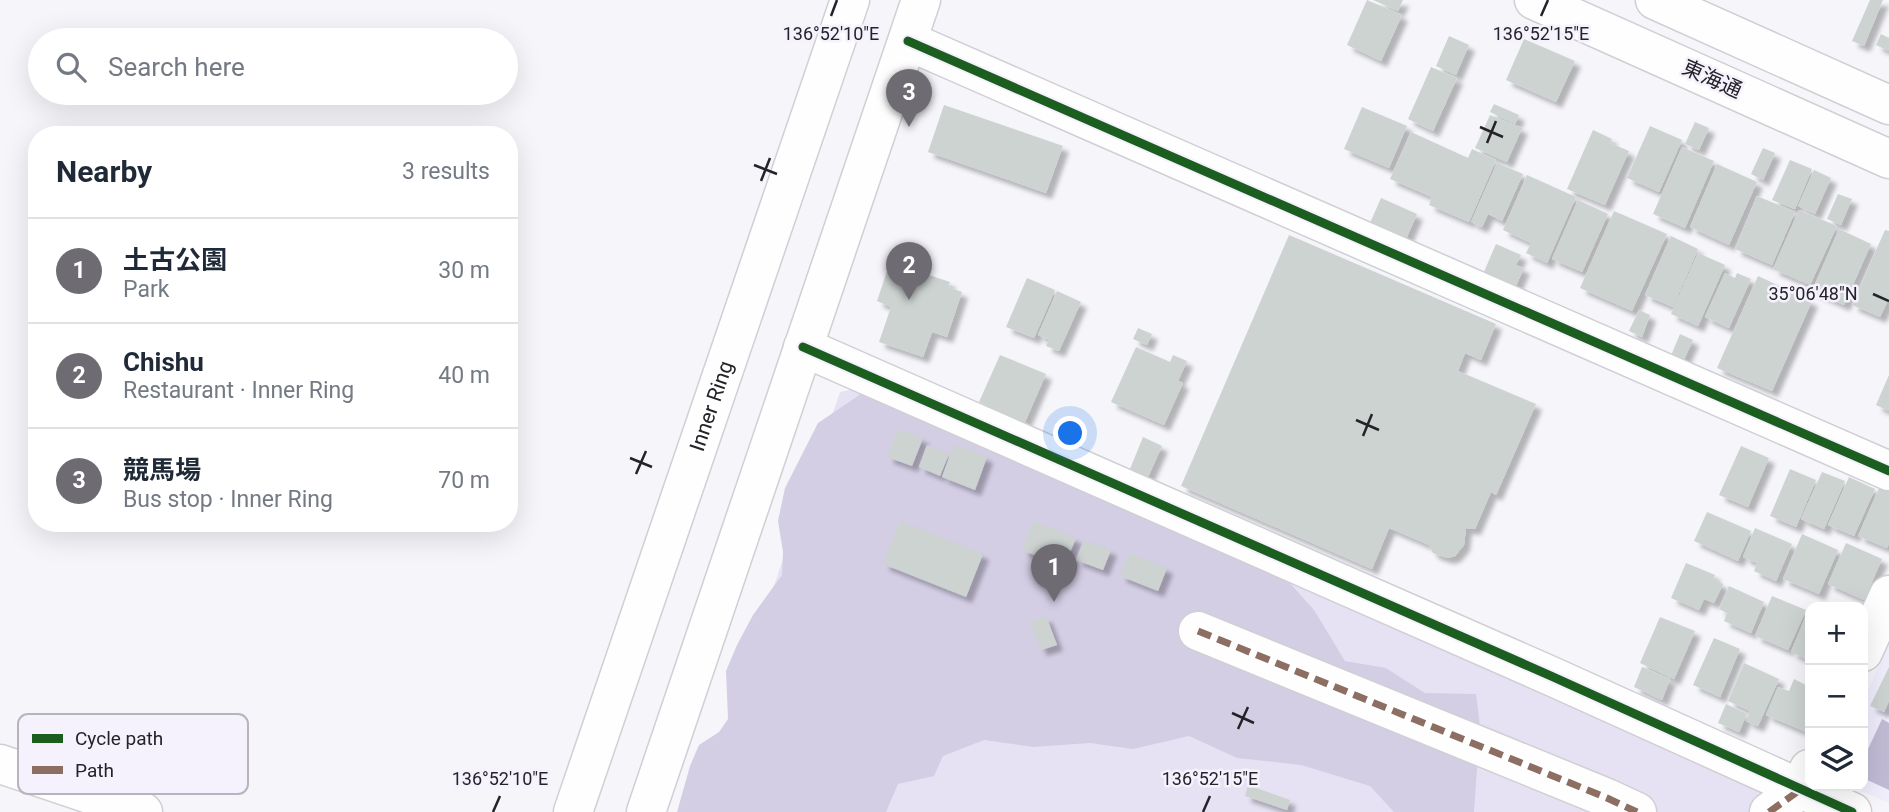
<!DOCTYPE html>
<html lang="en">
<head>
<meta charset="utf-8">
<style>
	:root { --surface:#fff; --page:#f2f2f3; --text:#1f2937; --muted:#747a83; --line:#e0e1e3; --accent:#6e6c72 }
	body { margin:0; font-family:Roboto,"Noto Sans JP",sans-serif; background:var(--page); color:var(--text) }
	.controls { position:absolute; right:21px; bottom:21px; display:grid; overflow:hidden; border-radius:14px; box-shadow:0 7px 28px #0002 }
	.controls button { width:63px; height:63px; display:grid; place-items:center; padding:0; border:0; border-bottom:2px solid var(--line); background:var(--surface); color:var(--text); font:35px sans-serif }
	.you { position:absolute; left:1071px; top:434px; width:24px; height:24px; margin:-18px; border:5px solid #fff; border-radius:50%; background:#1a73e8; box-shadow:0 0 0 10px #1a73e833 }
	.badge { display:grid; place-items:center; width:46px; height:46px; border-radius:50%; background:var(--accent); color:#fff; font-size:23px; font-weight:700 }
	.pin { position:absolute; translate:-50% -58px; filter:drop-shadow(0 2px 4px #0008) }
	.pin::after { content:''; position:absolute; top:37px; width:24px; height:21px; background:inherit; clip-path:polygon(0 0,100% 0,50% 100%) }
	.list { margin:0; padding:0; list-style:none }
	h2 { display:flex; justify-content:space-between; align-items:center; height:91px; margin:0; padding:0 28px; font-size:30px }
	h2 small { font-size:23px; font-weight:400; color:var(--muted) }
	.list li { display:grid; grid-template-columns:46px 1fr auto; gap:21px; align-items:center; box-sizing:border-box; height:105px; padding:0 28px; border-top:2px solid var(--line) }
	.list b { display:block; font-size:26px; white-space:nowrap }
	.list p { margin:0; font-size:23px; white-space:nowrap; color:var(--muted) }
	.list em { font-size:23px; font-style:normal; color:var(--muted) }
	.icon { flex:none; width:38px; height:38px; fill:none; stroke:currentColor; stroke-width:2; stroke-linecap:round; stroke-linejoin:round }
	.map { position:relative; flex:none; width:1889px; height:812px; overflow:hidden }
	.search { position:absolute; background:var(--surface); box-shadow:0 7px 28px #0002; left:28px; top:28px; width:490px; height:77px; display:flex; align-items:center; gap:18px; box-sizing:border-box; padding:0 24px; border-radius:38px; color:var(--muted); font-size:26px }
	.panel { position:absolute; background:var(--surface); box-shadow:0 7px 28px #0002; left:28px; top:126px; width:490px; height:406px; border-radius:28px }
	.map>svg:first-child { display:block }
	.built { fill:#f0edfd }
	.green { fill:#e6e2f3 }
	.forest { fill:#d4cee5 }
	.water { fill:#c2bbd6 }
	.building { fill:#ccd3d1; filter:url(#shadow) }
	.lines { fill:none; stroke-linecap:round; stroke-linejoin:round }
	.street-casing { stroke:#d0cfd4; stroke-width:41 }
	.secondary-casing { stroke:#d0cfd4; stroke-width:41 }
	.primary-casing { stroke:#d0cfd4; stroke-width:41 }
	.street { stroke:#fefefe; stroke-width:38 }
	.secondary { stroke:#fefefe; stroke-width:38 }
	.primary { stroke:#fefefe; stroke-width:38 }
	.quiet { stroke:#8d6e63; stroke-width:7; stroke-dasharray:14 7; stroke-linecap:butt }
	.cycleway-casing { stroke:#f5f2fd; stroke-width:13 }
	.cycleway { stroke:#1b5e20; stroke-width:9 }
	.ticks { fill:none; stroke:#252329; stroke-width:2.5 }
	.labels { text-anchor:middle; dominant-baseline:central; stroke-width:5; stroke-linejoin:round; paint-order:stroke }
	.street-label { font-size:21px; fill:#252329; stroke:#f5f2fd }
	.key { fill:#f5f2fd; stroke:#b7b4bd; stroke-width:2 }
	.key-label { font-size:19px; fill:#252329 }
	.ticks-label { font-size:18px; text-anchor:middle; fill:#252329; stroke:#f5f2fd; stroke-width:5; stroke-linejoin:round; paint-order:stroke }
</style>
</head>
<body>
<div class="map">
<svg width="1889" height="812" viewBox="0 0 1889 812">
	<defs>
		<filter id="shadow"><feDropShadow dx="6" dy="6" stdDeviation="2" flood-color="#0004"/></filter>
	</defs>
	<rect width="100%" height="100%" fill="#f6f5fa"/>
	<path class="built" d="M1889 644V803L1849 786H1863V701Z"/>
	<path class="green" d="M854 389 1817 812H697L840 392Z"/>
	<path class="forest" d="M874 385 1270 561 1314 610 1345 661 1386 668 1425 693 1476 694 1480 726 1474 812H1394L1370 786 1301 765 1237 758 1189 736 1133 749 1090 743 1033 747 984 740 943 756 934 776 898 784 886 812H677L690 766 699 745 719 732 728 719 726 671 737 645 753 615 782 575 783 552 778 521 785 488 818 423Z"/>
	<path class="water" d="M1882 719 1889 723V790L1863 778V760Z"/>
	<path class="building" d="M1367 0 1402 15 1381 61 1347 45Z
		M1373 0H1403L1398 11Z
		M1870 0H1883L1864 46 1852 41Z
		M1881 34 1889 38V51L1876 45Z
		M1449 36 1469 45 1456 75 1436 66Z
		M1524 39 1575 61 1556 102 1506 80Z
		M1431 67 1457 78 1433 131 1408 119Z
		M1494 104 1519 115 1515 124 1490 112Z
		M944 105 1063 146 1046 193 928 152Z
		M1362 107 1407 126 1389 168 1344 149Z
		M1490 115 1522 128 1507 162 1475 148Z
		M1695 122 1709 128 1699 150 1685 144Z
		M1650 126 1682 140 1659 192 1627 178Z
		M1593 130 1612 139 1610 143 1629 151 1605 205 1567 189Z
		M1411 132 1468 158 1472 149 1496 160 1469 222 1429 205 1432 197 1390 179Z
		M1682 147 1714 161 1685 228 1653 214Z
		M1763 148 1775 153 1763 180 1751 174Z
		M1790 160 1812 169 1795 209 1772 200Z
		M1497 163 1523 174 1502 221 1488 214 1482 227 1471 222Z
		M1717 164 1757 182 1729 245 1690 227Z
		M1814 170 1831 178 1815 214 1798 206Z
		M1527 175 1576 197 1547 263 1526 253 1531 243 1503 230Z
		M1838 194 1852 199 1841 225 1827 219Z
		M1757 196 1795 212 1772 265 1735 249Z
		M1381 198 1417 214 1406 239 1370 223Z
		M1578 200 1608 214 1582 272 1552 259Z
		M1799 210 1837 226 1810 285 1773 269Z
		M1614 211 1667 234 1632 311 1580 288Z
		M1839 229 1871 244 1844 305 1812 291Z
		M1885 230 1889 231V298L1880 317 1852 305Z
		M1289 235 1496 324 1481 360 1465 353 1458 371 1536 404 1496 495 1491 492 1475 529 1466 528 1464 545 1455 556 1448 558 1441 556 1433 553 1429 545 1389 528 1372 569 1181 486Z
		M1671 236 1698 249 1673 307 1645 295Z
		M1496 244 1521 255 1516 265 1524 268 1515 288 1483 274Z
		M1698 253 1725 265 1698 326 1671 314Z
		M890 262 950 282 948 287 962 292 947 337 932 332 923 357 879 342 891 307 877 301Z
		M1725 273 1735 278 1737 273 1751 279 1729 328 1705 317Z
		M1758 276 1812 301 1772 391 1717 368Z
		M1027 278 1055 290 1034 338 1006 327Z
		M1057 291 1081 302 1059 351 1046 346 1049 339 1038 335Z
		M1639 310 1650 315 1642 337 1629 331Z
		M1138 328 1152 334 1147 345 1133 339Z
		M1680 334 1693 340 1682 364 1670 358Z
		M1136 347 1170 362 1173 355 1187 361 1178 381 1183 383 1164 425 1111 402Z
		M1000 355 1046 374 1025 422 979 402Z
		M1889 375V411L1876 405Z
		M898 429 923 438 912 466 887 457Z
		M1143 437 1162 446 1148 477 1130 469Z
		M954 444 987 457 975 490 942 477Z
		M927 445 949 454 940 476 919 467Z
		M1741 446 1769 458 1748 507 1719 495Z
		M1790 469 1816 480 1796 527 1770 516Z
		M1822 472 1845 481 1824 529 1801 519Z
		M1849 477 1875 489 1854 536 1828 525Z
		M1881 484 1889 488V544L1887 548 1858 536Z
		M1707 512 1751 531 1738 561 1694 541Z
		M900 521 983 554 966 597 883 564Z
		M1033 521 1076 538 1069 555 1073 557 1068 569 1022 550Z
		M1755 528 1792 544 1776 581 1754 571 1757 563 1743 557Z
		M1802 534 1838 550 1819 594 1783 579Z
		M1084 540 1111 550 1103 570 1076 560Z
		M1846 543 1882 559 1864 600 1828 584Z
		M1129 553 1167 568 1158 591 1120 576Z
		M1686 563 1715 575 1713 579 1723 584 1714 603 1704 599 1699 610 1671 598Z
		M1729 586 1764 602 1751 633 1724 621 1727 613 1719 609Z
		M1772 596 1806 610 1788 650 1755 636Z
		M1808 611 1810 612V661L1791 652Z
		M1046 616 1057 645 1041 650 1030 622Z
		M1660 617 1695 631 1674 679 1640 663Z
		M1714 638 1740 649 1720 697 1693 685Z
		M1744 663 1779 679 1758 726 1746 721 1750 711 1728 701Z
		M1642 667 1670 679 1662 700 1634 687Z
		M1889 667V701L1884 712 1870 706Z
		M1794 679 1810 687V722L1806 732 1766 715 1778 687 1789 691Z
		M1726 704 1747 714 1739 732 1718 723Z
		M1248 785 1290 800 1287 810 1245 796Z"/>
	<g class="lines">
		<defs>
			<path id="street" d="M908 41 1889 471
				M803 347 1551 676 1852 812
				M1198 631 1607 798 1637 812
				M1863 652 1889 595
				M1769 812 1800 790 1809 769"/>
			<path id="secondary" d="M0 764 143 812"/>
			<g id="primary">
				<path d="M1534 0 1889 159"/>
				<path d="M1655 0 1889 105"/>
				<path id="s1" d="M573 812 850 0"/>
				<path d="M646 812 921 0"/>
			</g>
		</defs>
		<use href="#street" class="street-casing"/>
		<use href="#secondary" class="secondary-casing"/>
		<use href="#primary" class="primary-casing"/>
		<use href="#street" class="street"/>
		<use href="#secondary" class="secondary"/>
		<use href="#primary" class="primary"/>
		<path class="quiet" d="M1198 631 1607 798 1637 812
			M1769 812 1800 790"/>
		<defs>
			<path id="cycleway" d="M908 41 1889 471
				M803 347 1551 676 1852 812"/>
		</defs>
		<use href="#cycleway" class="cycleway-casing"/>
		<use href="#cycleway" class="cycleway"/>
	</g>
	<path class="ticks" d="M831 16 837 0M1541 16 1548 0M1480 127 1503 137M1487 143 1496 121M754 165 777 174M761 181 770 158M1873 294 1889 301M1356 420 1379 430M1363 436 1372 414M630 458 652 467M636 474 646 451M1232 713 1254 723M1238 729 1248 707M493 812 500 796M1203 812 1210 796"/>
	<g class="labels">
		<g class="street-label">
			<text transform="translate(1712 79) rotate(24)">東海通</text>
			<text stroke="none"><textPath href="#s1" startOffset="429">Inner Ring</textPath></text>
		</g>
	</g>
	<rect x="18" y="714" width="230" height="80" rx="10" class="key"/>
	<rect x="32" y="734" width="31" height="9" fill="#1b5e20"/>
	<rect x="32" y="766" width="31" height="8" fill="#8d6e63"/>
	<g class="key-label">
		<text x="75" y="745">Cycle path</text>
		<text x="75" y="777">Path</text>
	</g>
	<g class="ticks-label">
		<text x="831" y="40">136°52'10"E</text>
		<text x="1541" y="40">136°52'15"E</text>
		<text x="1813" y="300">35°06'48"N</text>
		<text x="500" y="785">136°52'10"E</text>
		<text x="1210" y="785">136°52'15"E</text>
	</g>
</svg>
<div class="controls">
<button>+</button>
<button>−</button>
<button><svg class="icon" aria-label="layers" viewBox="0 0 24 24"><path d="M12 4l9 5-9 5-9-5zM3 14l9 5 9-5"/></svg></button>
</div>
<div class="you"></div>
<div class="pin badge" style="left:1054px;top:602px">1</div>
<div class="pin badge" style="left:909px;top:300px">2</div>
<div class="pin badge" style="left:909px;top:127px">3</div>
<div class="search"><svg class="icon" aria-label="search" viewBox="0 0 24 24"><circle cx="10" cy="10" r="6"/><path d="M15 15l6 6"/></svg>Search here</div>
<section class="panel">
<h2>Nearby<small>3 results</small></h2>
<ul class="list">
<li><span class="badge">1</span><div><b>土古公園</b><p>Park</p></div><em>30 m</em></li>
<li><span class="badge">2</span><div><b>Chishu</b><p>Restaurant · Inner Ring</p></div><em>40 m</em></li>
<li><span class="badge">3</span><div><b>競馬場</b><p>Bus stop · Inner Ring</p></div><em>70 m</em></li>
</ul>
</section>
</div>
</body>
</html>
